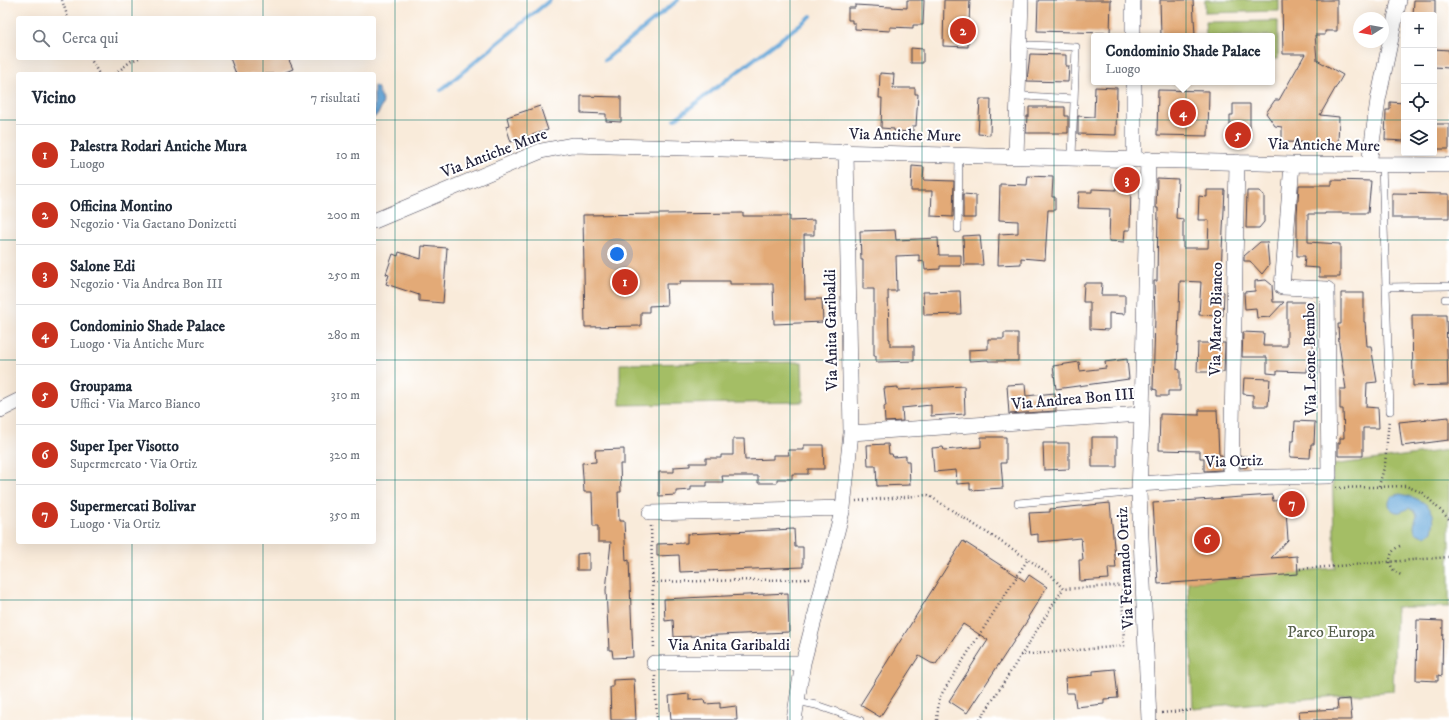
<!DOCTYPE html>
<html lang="it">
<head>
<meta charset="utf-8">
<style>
	:root { --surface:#fff; --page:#f2f2f3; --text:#1f2937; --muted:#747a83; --line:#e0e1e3; --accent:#c8321e }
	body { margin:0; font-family:"IM FELL DW Pica",serif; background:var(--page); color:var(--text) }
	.controls { position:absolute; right:12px; top:12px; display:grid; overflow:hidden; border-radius:4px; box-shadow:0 4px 16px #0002 }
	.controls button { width:36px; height:36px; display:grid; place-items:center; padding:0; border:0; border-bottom:1px solid var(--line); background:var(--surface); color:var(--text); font:20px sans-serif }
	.compass { position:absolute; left:1353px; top:12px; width:36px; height:36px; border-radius:50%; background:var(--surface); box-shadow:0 4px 16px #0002; rotate:259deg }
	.you { position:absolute; left:617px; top:254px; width:14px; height:14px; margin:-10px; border:3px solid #fff; border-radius:50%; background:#1a73e8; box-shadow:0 0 0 6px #1a73e833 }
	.badge { display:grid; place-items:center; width:26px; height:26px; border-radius:50%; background:var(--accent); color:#fff; font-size:13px; font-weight:700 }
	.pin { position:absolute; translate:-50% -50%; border:2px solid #fff; box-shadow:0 1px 4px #0006 }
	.popup { position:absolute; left:1091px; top:33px; width:184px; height:52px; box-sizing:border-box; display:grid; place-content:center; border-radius:4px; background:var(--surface); filter:drop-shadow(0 1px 3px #0005); font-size:13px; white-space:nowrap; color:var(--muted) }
	.popup b { font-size:15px; color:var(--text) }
	.popup::after { content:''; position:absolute; left:50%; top:100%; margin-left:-8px; border:8px solid transparent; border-top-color:var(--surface) }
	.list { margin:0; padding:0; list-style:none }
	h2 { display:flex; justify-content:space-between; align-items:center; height:52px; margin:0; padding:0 16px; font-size:17px }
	h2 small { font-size:13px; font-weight:400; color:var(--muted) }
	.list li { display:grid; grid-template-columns:26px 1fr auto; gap:12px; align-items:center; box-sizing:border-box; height:60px; padding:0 16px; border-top:1px solid var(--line) }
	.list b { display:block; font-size:15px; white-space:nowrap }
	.list p { margin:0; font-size:13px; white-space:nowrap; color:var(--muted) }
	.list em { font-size:13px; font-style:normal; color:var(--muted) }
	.icon { flex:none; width:22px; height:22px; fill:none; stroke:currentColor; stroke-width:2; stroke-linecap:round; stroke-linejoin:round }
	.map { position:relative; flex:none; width:1449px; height:720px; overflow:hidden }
	.search { position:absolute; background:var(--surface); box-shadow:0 4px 16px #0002; left:16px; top:16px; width:360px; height:44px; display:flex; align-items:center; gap:10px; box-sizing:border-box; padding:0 14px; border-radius:4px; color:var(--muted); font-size:15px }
	.panel { position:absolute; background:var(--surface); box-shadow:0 4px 16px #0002; left:16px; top:72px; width:360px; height:472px; border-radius:4px }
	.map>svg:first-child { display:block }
	.green { fill:#a4be65; stroke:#637050 }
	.water { fill:#66a7d9; stroke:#44648a }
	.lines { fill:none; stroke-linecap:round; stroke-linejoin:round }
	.stream { stroke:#66a7d9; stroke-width:4 }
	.building { fill:#e3aa77 }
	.lane-casing { stroke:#424053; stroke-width:8 }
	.street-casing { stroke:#424053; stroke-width:16 }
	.path { stroke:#424053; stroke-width:2.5; stroke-dasharray:1 3; stroke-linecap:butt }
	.lane { stroke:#fff; stroke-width:7 }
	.street { stroke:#fff; stroke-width:15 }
	.grid { fill:none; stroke:#0f766e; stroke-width:1; stroke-opacity:0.55 }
	.labels { text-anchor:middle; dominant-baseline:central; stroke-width:4; stroke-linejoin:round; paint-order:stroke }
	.street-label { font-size:16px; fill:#22223b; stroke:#fff }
	.park-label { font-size:16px; fill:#56604c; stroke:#fff }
</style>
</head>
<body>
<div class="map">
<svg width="1449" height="720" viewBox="0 0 1449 720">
	<rect width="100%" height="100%" fill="#fff"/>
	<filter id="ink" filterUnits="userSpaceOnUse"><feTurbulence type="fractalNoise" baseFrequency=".025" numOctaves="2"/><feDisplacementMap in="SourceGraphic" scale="8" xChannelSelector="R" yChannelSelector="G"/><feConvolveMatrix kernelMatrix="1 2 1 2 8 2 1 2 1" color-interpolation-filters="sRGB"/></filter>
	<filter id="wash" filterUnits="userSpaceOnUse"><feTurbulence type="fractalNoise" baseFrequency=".012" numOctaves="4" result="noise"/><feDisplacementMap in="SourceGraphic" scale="16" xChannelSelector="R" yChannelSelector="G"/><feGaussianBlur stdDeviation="0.9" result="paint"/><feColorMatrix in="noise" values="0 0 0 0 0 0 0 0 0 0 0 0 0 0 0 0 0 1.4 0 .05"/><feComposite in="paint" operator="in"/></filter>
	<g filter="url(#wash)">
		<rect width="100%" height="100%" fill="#f9ebda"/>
		<path class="green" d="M1205 0H1279V11L1205 13Z
			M1278 21V59H1272V36H1206L1205 22Z
			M802 362 803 402 620 405V364Z
			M1449 450V607H1396L1393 691 1193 709 1188 582 1300 573V571L1335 568 1332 465Z"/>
		<path class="water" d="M374 86 377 87 383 102 379 112 374 118Z
			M1400 494C1411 496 1427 501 1432 512 1435 518 1433 526 1432 531L1426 536C1411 534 1413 527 1417 515L1415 511 1409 508C1406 509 1403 511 1400 512 1389 514 1382 497 1400 494Z"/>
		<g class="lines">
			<path class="stream" d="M605 60 678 0
				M441 90 550 0
				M675 119 811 16"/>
		</g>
		<g id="blocks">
			<path class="building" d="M907 0H924L923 25H913V28L890 27V31L855 29V23H852V20H848V8H855V5L907 8Z
				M944 0H970L968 47 943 46Z
				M1038 0H1111L1110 33 1037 31Z
				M1160 0H1193L1195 36H1161Z
				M1282 0H1337V31H1325V35H1315L1317 60 1343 75 1320 115 1339 117 1338 143 1282 142V127L1275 126 1266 113 1275 100H1279L1305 54H1283Z
				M1414 0H1435V15H1413Z
				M911 48 923 49V63H911Z
				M1434 49 1449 50V68L1434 67Z
				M1030 54 1066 55V66H1069L1068 82 1027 81Z
				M230 58H288L293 69 281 74H236Z
				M880 73 894 74 893 88H915V94H918L916 126H913V132L894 131V129L881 128 882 98H879Z
				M1095 87 1117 88 1116 135 1078 134V116L1094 117Z
				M1158 90 1209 91 1208 136 1157 135Z
				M581 96 621 97V122L606 121V114L581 113Z
				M980 99H991L990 135 978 134Z
				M1390 102 1404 103V141L1385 140 1386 110H1390Z
				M1233 104H1250V140L1233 139V133H1230V115H1233Z
				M540 106 548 130 511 142 506 126 509 125 507 117Z
				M1029 107H1065V116H1068V133H1026L1027 116H1029Z
				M1435 124H1449V149H1434Z
				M912 166 924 167 923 180 954 181 953 217 931 216 932 191H911Z
				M1028 176 1053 177 1052 197H1055V210H1048L1045 260 1021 258V264L998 265 999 234 1018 233V221L999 220 1000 184 1027 185Z
				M1157 178 1178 179 1176 218 1183 219V248H1208L1209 220H1198L1199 196 1207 197V190H1225L1220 291 1224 292 1223 316 1199 315 1201 282 1180 281 1177 369 1180 370V391H1168V396H1157V390L1153 389 1155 318 1154 281H1157L1158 208H1156Z
				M1332 180 1371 181 1368 213H1325V214H1308V242L1340 244V277H1319V268L1304 267 1305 256H1297V214L1299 185H1332Z
				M1116 185H1131L1130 230H1125L1124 242 1109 241 1110 209 1078 208 1079 192H1092V189L1116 190Z
				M1247 191H1259L1264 195V222L1259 228H1246Z
				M1392 193 1449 194V218H1392Z
				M963 194 976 195V218H963Z
				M743 213V216H790V221L814 220V235H804L805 299H822L823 322 774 324 773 284H730V281H680V284H666L667 305 649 306V312H641V326L585 327 583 215Z
				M895 230 896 240 938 238 939 255H961V266H940V269L925 270 924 261 919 262V255L896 256 897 291H888L889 339H890V346H914V361L876 362V356H874V289H863V260H861L860 231Z
				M980 235 983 265H964L963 236Z
				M1260 242H1267L1269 265 1262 274 1250 261H1244V256Z
				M422 246 447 248 443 303 419 301V295L386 284 389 275 386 274 393 254 398 256 399 252 421 259Z
				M1266 280 1272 285 1273 302H1284L1270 317 1257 318 1256 308 1245 309 1244 292 1255 291V281Z
				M1084 283H1102L1101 295H1125V314L1109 313V330L1090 329V302H1083Z
				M960 291 961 314 924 315 923 292Z
				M1341 293H1364V322H1365L1367 346H1371L1377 382 1367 383 1366 407 1378 408 1379 428H1363V456H1338V443H1340V438H1344L1343 409H1340V389H1346L1339 344 1338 324H1341Z
				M1287 302H1314L1313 358H1308L1307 372 1277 371V374L1267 373V357H1242L1243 332 1264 333 1263 346H1287Z
				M1412 315H1446L1448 385 1413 386Z
				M1004 333H1018V361H988V360L969 361V350L988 349V339H1004Z
				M1198 343H1225L1224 372H1197Z
				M1127 359 1129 379 1056 389 1053 366 1079 362 1080 371 1106 368 1105 362Z
				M1244 378 1270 379 1268 406H1253V395L1243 394Z
				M1025 384 1026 396 1055 393 1056 411 1009 414 1007 385Z
				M964 386 965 414 931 416V405L902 408 903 421 885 422 884 406H886L884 388 898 387V390Z
				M1199 410H1217L1219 455H1222V470L1204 471V458H1200V451L1159 450 1160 414 1199 415Z
				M1449 417V440L1402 446 1399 422Z
				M1295 421 1315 422 1314 444H1311L1310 458 1290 457 1291 441H1294Z
				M981 437H1006V463H1001L1003 488 970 490V483L957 484 956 470 934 472 932 448 943 447 944 450 981 447Z
				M1092 437H1117V467H1092Z
				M733 439H744L745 460 773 459V455H789L788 450H804V445H823L824 469H808V474H792V479H777V483H758V476H722L723 482H707V486H691V490L676 491V495L659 496V472H674V467L690 466V463H706V458H721V455H733Z
				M1043 443H1069V469L1044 470Z
				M888 444 889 454H892L893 457 906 456V461H909L910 485 877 486 876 466H868L867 445Z
				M624 449V464H620L621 492H618L619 521H624L626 561 629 560 633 657 613 658 612 650H609L606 590 611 542H598V526H593L592 492H584L582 463 596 462 595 450Z
				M1240 456H1247V467L1240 468Z
				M1272 495 1273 501 1295 499 1296 509 1286 510 1288 540 1271 558 1297 556 1298 574 1158 584 1153 503Z
				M1110 503 1116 568H1108L1109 579 1080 581 1079 560H1083L1081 538 1038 542V534L1031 535 1029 513 1050 512V509Z
				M794 529 795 547H803V567L680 572 679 555 657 556V544L687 543V534Z
				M963 541 1025 581 1029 575 1047 587 1028 617 1029 618 967 713 949 701 988 640 963 624 936 664 931 663 919 656 880 717 860 705Z
				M589 553V570H577V554Z
				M788 593 789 632 674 637 673 620 665 621 664 599Z
				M1417 620 1443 621 1442 676 1438 675V681L1416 680Z
				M1115 669 1118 698 1104 699V704L1076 707 1074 693H1066L1065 678 1093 675V671Z
				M634 679 636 720H611L610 687H613V680Z
				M689 694V700L704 699 705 704 720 703V708L736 706 737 720H671L669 696Z
				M1350 699 1352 720H1300L1299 711 1338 709 1337 700Z"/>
		</g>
	</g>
	<g filter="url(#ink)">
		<use href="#blocks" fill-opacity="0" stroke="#424053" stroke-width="1"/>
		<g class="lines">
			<defs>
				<path id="lane" d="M1030 45 1076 47 1072 157
					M1026 96 1074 99
					M1382 164 1390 411
					M958 229 959 155
					M1386 287 1449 286
					M1445 299H1449
					M1018 503 1139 492
					M797 701 816 705 860 720"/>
				<path id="street" d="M1133 0V36
					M1134 82V159
					M1016 156 1021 0
					M1148 159 1142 414 1139 492 1149 720
					M1369 164 1378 100 1399 0
					M374 221 541 151 572 145 1292 164 1449 165
					M0 410 18 401
					M851 433 1142 414
					M1231 478 1237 162
					M1139 484 1231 478 1329 476 1327 289 1282 287 1292 164
					M650 513 843 508
					M654 663H803
					M794 720 803 663 843 508 851 433 846 151"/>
			</defs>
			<use href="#lane" class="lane-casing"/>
			<use href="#street" class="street-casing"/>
			<path class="path" d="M62 0 68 18
				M90 58 99 74
				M115 74 131 61 139 58
				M1379 486 1385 464 1389 419
				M1336 488 1406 486 1423 493 1449 519
				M856 501 928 495 1028 559 1052 576 1063 589 1131 585
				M651 526 654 649
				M1400 546C1386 552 1387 571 1402 575
				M1300 569 1449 557
				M653 582 810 579
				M1020 655 1124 646 1122 586
				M655 676 657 720
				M1162 713 1193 710
				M937 720 939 698 1028 559
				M980 720 1063 589"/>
			<use href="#lane" class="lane"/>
			<use href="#street" class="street"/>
		</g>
	</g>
	<path class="grid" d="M132 0V18M263 0V18M395 0V720M527 0V720M659 0V720M790 0V720M922 0V720M1054 0V720M1186 0V720M1317 0V720M132 58V74M263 58V74M0 120H18M374 120H1404M1434 120H1449M0 240H18M374 240H1449M0 360H18M374 360H1449M0 480H18M374 480H1449M132 542V720M263 542V720M0 600H1449"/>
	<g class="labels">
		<g class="street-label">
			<text transform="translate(905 135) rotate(1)">Via Antiche Mure</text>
			<text transform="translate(1324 145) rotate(1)">Via Antiche Mure</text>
			<text transform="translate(494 153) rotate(-21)">Via Antiche Mure</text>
			<text transform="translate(1216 319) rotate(-89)">Via Marco Bianco</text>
			<text transform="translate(831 330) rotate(-91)">Via Anita Garibaldi</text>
			<text transform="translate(1310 359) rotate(-91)">Via Leone Bembo</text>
			<text transform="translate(1073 399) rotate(-5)">Via Andrea Bon III</text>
			<text transform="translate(1234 461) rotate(-2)">Via Ortiz</text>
			<text transform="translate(1125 568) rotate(-93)">Via Fernando Ortiz</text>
			<text x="729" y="645">Via Anita Garibaldi</text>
		</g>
		<g class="park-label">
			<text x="1331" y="632">Parco Europa</text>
		</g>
	</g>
</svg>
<div class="controls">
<button>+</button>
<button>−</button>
<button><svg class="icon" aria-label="locate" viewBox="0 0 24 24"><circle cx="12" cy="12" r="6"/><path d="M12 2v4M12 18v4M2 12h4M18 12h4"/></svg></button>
<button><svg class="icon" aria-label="layers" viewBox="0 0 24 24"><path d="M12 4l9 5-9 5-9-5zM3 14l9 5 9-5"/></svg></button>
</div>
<svg class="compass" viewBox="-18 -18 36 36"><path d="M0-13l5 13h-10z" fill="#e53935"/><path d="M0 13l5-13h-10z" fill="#747a83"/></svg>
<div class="you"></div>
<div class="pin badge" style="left:625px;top:282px">1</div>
<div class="pin badge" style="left:963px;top:31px">2</div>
<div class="pin badge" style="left:1127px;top:180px">3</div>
<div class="pin badge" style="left:1183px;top:113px">4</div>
<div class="popup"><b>Condominio Shade Palace</b>Luogo</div>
<div class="pin badge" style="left:1238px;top:135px">5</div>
<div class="pin badge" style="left:1207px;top:540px">6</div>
<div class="pin badge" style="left:1292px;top:504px">7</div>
<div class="search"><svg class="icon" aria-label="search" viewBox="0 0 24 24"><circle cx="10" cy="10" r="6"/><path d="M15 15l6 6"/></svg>Cerca qui</div>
<section class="panel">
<h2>Vicino<small>7 risultati</small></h2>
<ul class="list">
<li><span class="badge">1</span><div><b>Palestra Rodari Antiche Mura</b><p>Luogo</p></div><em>10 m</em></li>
<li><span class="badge">2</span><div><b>Officina Montino</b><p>Negozio · Via Gaetano Donizetti</p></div><em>200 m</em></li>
<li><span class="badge">3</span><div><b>Salone Edi</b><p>Negozio · Via Andrea Bon III</p></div><em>250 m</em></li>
<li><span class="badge">4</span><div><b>Condominio Shade Palace</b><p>Luogo · Via Antiche Mure</p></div><em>280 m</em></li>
<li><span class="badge">5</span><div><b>Groupama</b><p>Uffici · Via Marco Bianco</p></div><em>310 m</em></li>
<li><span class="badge">6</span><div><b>Super Iper Visotto</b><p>Supermercato · Via Ortiz</p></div><em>320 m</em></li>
<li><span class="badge">7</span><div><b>Supermercati Bolivar</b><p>Luogo · Via Ortiz</p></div><em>350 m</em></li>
</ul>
</section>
</div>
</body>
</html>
